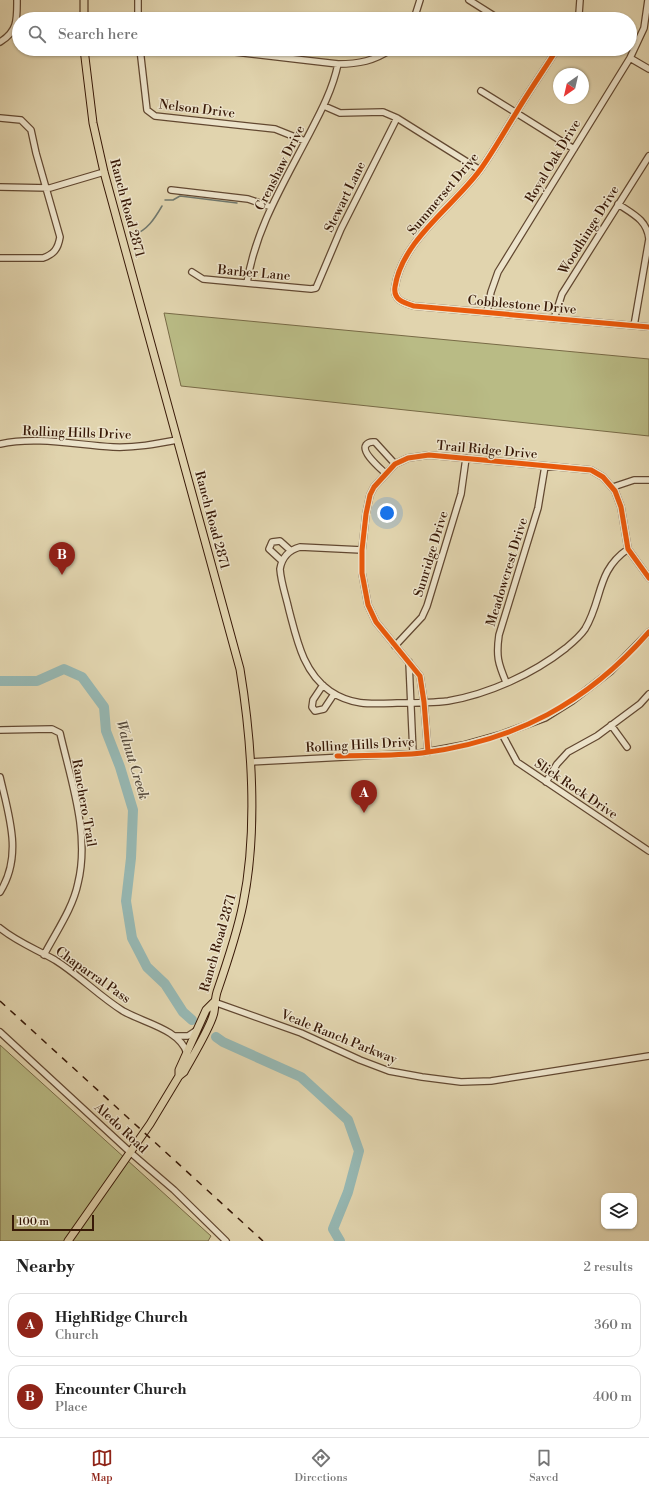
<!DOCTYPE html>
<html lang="en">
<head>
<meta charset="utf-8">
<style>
	:root { --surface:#fff; --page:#f2f2f2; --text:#222; --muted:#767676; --line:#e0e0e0; --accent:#8f2418 }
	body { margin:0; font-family:"Libre Bodoni",serif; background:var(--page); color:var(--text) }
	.controls { position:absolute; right:12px; bottom:12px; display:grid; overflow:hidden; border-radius:8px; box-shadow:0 1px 3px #0004 }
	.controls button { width:36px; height:36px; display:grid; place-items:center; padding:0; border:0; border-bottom:1px solid var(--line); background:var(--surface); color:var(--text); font:20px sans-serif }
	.compass { position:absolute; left:553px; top:68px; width:36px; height:36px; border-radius:50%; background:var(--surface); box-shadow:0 1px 3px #0004; rotate:214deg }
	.scale { position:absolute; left:12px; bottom:10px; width:82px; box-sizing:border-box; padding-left:4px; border:2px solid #381907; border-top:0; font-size:11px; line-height:14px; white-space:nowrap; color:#381907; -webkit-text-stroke:3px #ece3ca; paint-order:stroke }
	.you { position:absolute; left:387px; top:513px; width:14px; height:14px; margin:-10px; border:3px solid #fff; border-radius:50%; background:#1a73e8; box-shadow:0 0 0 6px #1a73e833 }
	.badge { display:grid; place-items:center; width:26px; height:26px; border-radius:50%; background:var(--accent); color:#fff; font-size:13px; font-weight:700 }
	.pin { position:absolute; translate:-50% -33px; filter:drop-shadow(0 1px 2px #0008) }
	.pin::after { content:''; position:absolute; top:21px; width:14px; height:12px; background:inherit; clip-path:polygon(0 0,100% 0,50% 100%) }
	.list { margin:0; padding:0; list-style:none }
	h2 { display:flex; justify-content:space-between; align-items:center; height:52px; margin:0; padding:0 16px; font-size:17px }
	h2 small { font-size:13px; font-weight:400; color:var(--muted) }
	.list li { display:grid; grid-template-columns:26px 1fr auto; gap:12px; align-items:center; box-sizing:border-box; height:64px; margin:0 8px 8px; padding:0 8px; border:1px solid var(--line); border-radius:12px }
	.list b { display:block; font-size:15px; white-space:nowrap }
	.list p { margin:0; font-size:13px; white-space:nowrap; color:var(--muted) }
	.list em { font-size:13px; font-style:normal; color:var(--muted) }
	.icon { flex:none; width:22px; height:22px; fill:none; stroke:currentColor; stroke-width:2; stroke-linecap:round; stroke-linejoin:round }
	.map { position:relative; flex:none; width:649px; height:1241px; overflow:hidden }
	.search { position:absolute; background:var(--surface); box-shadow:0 1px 3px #0004; left:12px; right:12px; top:12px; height:44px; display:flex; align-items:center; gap:10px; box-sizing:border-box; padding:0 14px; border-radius:22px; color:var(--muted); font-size:15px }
	.sheet { height:196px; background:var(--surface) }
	nav { display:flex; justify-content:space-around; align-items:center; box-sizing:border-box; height:56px; border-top:1px solid var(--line); background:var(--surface); font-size:11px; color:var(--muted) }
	nav a { display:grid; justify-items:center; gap:2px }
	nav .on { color:var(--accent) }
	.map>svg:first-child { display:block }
	.green { fill:#b9bb85; stroke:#786a46 }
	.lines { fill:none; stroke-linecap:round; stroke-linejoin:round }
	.stream { stroke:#70786e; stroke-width:1.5 }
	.river { stroke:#96b7b2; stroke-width:10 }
	.minor-casing { stroke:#624831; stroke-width:8 }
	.major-casing { stroke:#381907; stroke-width:9 }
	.minor { stroke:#ece3ca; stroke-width:5.5 }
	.major { stroke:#e1d4ae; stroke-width:7 }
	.rail { stroke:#381907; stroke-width:1.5; stroke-dasharray:7 7; stroke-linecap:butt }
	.cycleway-casing { stroke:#ece3ca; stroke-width:8 }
	.cycleway { stroke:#e8590c; stroke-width:5 }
	.labels { text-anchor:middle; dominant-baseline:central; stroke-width:3; stroke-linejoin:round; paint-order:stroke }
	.street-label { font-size:13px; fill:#381907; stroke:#ece3ca }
	.water-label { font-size:14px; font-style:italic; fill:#54483a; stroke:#ece3ca }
</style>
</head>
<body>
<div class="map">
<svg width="649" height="1241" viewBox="0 0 649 1241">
	<rect width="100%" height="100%" fill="#e1d4ae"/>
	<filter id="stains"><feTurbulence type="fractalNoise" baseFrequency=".005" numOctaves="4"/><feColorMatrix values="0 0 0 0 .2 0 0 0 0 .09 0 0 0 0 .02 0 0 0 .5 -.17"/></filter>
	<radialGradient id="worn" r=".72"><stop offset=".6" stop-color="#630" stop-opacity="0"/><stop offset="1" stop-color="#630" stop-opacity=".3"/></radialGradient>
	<path class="green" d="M164 313 649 359V436L181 386Z
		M0 1045 211 1236 208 1241H0Z"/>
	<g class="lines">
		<path class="stream" d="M165 200H173L180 196 237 203
			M133 235C147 231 155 218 162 206"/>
		<path class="river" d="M0 681H37L64 669 82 677 104 707 106 731 120 767 133 810 131 858 126 901 132 938 147 967 165 984 183 1012 192 1020
			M216 1037 223 1042 301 1077 348 1120 359 1151 348 1192 333 1229 340 1241"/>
		<defs>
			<path id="minor" d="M138 0V19
				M469 0 499 19
				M414 19 420 0
				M576 19 579 14 580 0
				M0 42C18 31 17 19 17 0
				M140 49 147 110 155 116 275 129 305 141
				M209 49 338 64C359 64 374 61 392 49
				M546 49 554 54
				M557 49C544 70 529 91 516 113 504 132 493 152 480 170 454 206 402 240 395 287 393 300 404 303 414 306L649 327
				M630 58 649 69
				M481 91 574 149
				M324 106 340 113 383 112 397 118 480 170
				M0 118 21 120 31 130 36 153 60 237C58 249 54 254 43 258H0
				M0 187 50 188 104 172
				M171 190 248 199 271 207
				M618 204C633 214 647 220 649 239L634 326
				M192 272 203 279 311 289 316 288 341 229 397 118
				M247 283C255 231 282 186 306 140 319 115 332 92 338 64
				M487 312 491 292 498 272 630 58 644 28 648 0
				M554 319 562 294 649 156
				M0 444C37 436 76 445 113 447 135 448 156 444 177 440
				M385 473C380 468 361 452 366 445 369 441 372 442 375 442L395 464
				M613 487 634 480H649
				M362 550 300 547C289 550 282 557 280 569 281 583 286 596 289 610 297 640 303 672 330 691 352 706 372 704 397 703 414 703 432 703 448 701 489 694 533 674 566 648 572 643 581 635 585 629 603 599 596 571 628 549
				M282 561 269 549 272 542 280 541 290 550
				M395 646 422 617 427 606 461 494 466 458
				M409 662 413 753
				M506 682C498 663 496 656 499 635L538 508 545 466
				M323 685 313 700 312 707 315 711 324 709 334 694
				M611 725 627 747
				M0 730 52 729 60 733C71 781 90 834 78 883 73 908 56 932 44 955
				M502 734 517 762 649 851
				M428 752 424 702 420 676 376 622 368 605 362 573V550L366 514 370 495 374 487 395 464 408 458 429 455 591 470 603 477 615 491 621 507 628 549 649 578
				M251 762 420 753 463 745 502 734 545 718 572 701 611 671 649 632
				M0 777C9 816 23 856 0 892
				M546 782 557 764 568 752 597 736 640 704 649 694
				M0 928C17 942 36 949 55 960 79 975 99 996 123 1011 144 1023 179 1029 187 1053
				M214 1002 301 1033 360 1060 389 1071 422 1077 461 1082 491 1081 649 1056
				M0 1032 131 1153 174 1190 226 1241
				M175 1036H188L197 1030"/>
			<path id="major" d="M84 19V0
				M179 1076V1070L206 1010 214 1002
				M68 1241 150 1124 179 1076 184 1072C191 1059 212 1025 214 1012 215 1005 215 999 217 992 227 963 237 934 243 904 258 831 252 742 240 669L104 172 93 123 84 49"/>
		</defs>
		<use href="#minor" class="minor-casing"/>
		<use href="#major" class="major-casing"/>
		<use href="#minor" class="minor"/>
		<use href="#major" class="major"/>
		<path class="rail" d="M0 1001 263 1241"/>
		<defs>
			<path id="cycleway" d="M557 49C544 70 529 91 516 113 504 132 493 152 480 170 454 206 402 240 395 287 393 300 404 303 414 306L649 327
				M428 752 424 702 420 676 376 622 368 605 362 573V550L366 514 370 495 374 487 395 464 408 458 429 455 591 470 603 477 615 491 621 507 628 549 649 578
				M337 756C365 755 394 756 422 753 516 741 587 703 649 632"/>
		</defs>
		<use href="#cycleway" class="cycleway-casing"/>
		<use href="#cycleway" class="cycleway"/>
	</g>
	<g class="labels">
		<g class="street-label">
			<text transform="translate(197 109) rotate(7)">Nelson Drive</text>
			<text transform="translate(553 161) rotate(-59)">Royal Oak Drive</text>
			<text transform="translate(280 168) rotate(-63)">Crenshaw Drive</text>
			<text transform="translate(443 194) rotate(-50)">Summerset Drive</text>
			<text transform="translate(345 197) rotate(-64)">Stewart Lane</text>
			<text transform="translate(127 208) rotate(75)">Ranch Road 2871</text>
			<text transform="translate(589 230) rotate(-58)">Woodhinge Drive</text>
			<text transform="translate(254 273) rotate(5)">Barber Lane</text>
			<text transform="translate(522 305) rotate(5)">Cobblestone Drive</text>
			<text transform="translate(77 433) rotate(2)">Rolling Hills Drive</text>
			<text transform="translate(487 450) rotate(5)">Trail Ridge Drive</text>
			<text transform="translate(212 520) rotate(75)">Ranch Road 2871</text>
			<text transform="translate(431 554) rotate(-73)">Sunridge Drive</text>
			<text transform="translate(507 572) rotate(-73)">Meadowcrest Drive</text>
			<text transform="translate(360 745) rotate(-3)">Rolling Hills Drive</text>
			<text transform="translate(576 789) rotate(34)">Slick Rock Drive</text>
			<text transform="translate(84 803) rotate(80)">Ranchero Trail</text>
			<text transform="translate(218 943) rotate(-74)">Ranch Road 2871</text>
			<text transform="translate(93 975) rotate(35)">Chaparral Pass</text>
			<text transform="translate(339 1037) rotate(22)">Veale Ranch Parkway</text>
			<text transform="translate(121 1128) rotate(43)">Aledo Road</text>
		</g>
		<g class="water-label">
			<text transform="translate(132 760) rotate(73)">Walnut Creek</text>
		</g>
	</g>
	<rect width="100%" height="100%" filter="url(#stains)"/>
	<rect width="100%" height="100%" fill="url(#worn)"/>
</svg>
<div class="controls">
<button><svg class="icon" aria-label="layers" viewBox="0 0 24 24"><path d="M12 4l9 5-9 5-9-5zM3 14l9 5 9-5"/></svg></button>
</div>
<svg class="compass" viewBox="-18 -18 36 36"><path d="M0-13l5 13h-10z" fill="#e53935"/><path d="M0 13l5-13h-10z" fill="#767676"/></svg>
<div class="scale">100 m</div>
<div class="you"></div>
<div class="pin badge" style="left:364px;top:813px">A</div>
<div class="pin badge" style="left:62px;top:575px">B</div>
<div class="search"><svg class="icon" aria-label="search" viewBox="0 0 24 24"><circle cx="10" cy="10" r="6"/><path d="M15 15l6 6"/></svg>Search here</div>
</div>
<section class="sheet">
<h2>Nearby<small>2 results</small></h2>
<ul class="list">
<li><span class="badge">A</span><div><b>HighRidge Church</b><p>Church</p></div><em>360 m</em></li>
<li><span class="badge">B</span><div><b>Encounter Church</b><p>Place</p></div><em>400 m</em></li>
</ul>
</section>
<nav>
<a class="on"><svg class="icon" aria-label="map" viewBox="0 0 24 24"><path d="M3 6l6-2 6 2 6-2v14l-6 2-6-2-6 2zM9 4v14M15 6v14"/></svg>Map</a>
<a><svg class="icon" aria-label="directions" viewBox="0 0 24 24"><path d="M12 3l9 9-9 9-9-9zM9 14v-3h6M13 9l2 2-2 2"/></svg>Directions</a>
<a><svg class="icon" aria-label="saved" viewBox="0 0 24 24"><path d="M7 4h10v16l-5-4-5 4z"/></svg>Saved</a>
</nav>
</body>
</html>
